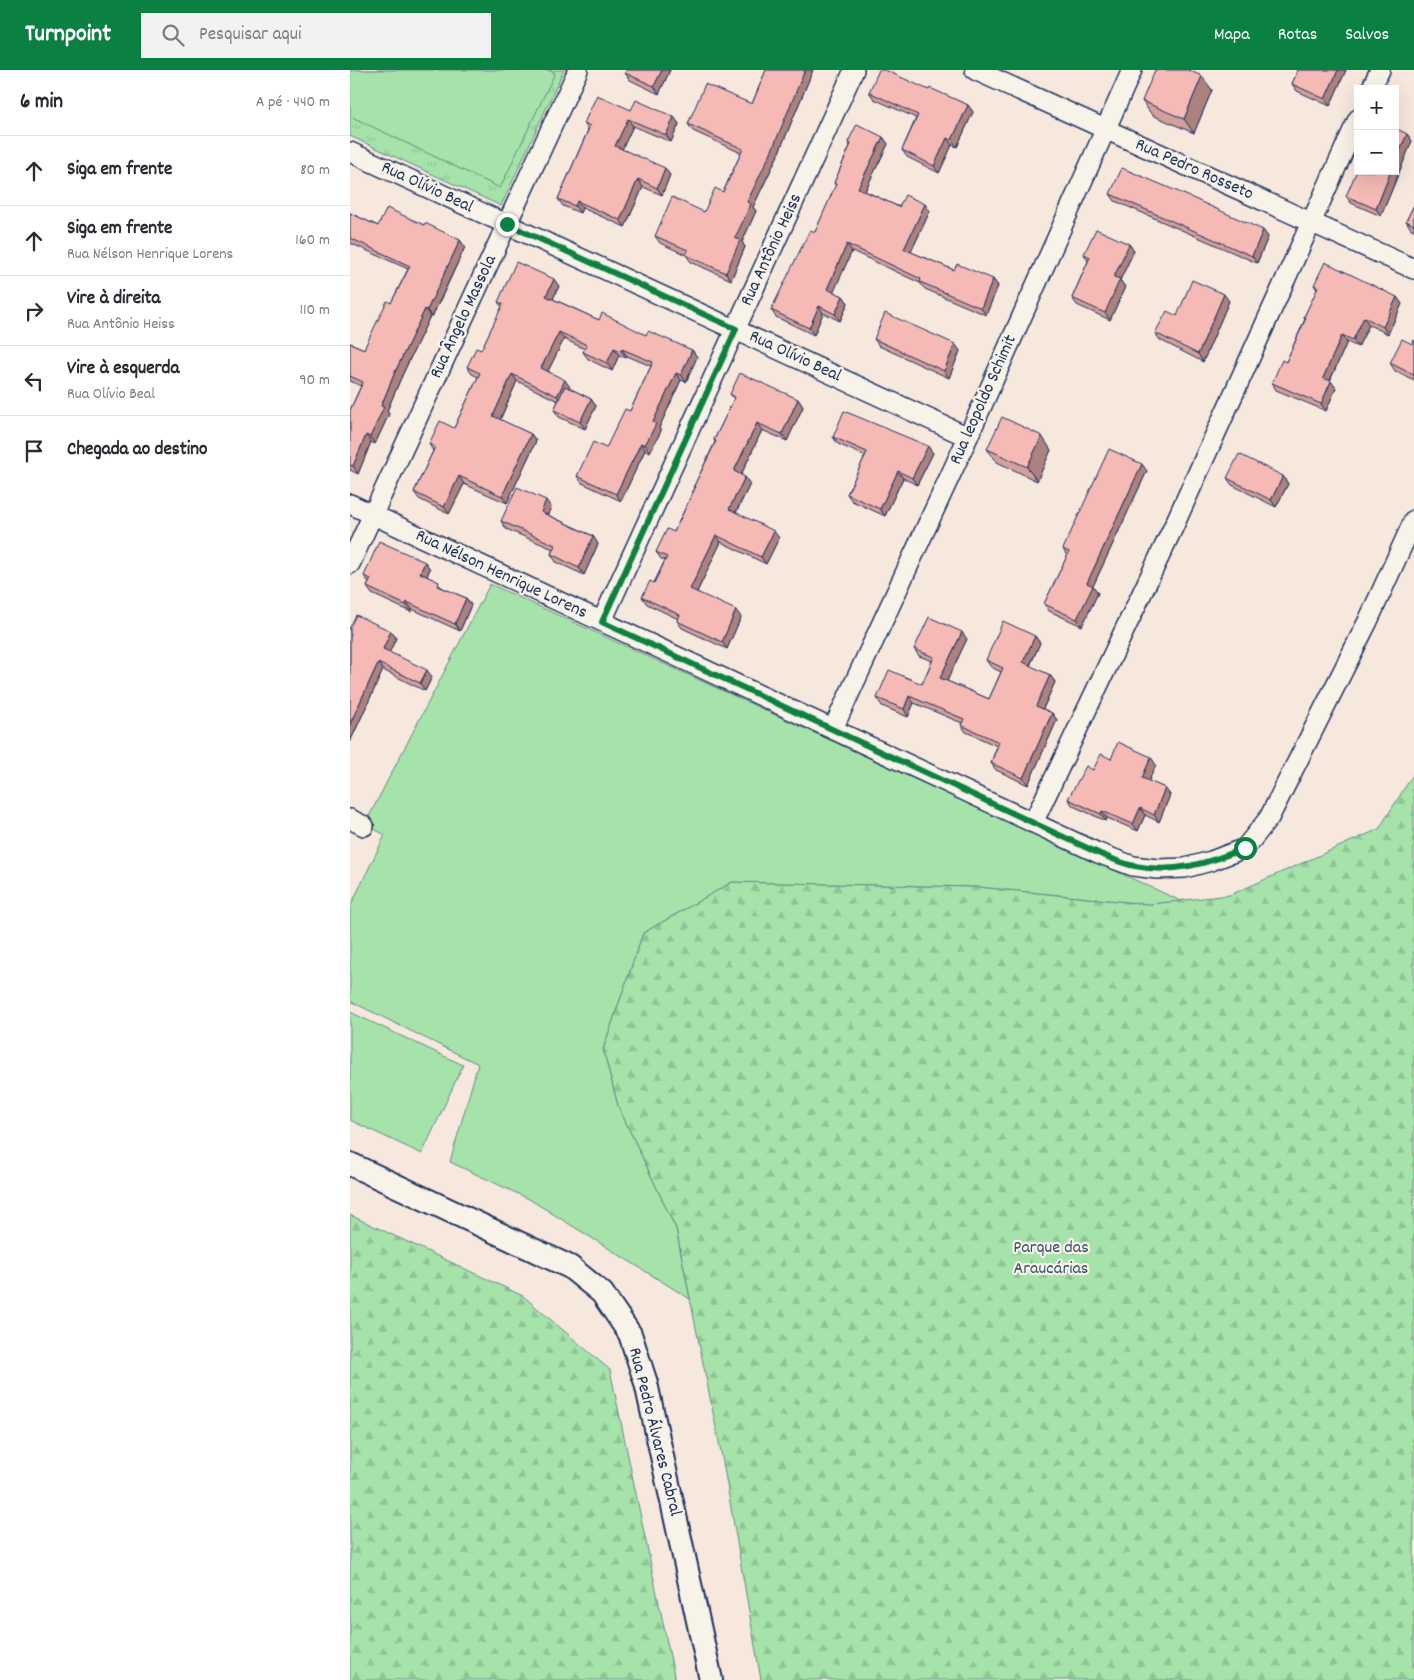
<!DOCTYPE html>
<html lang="pt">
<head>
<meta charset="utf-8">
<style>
	:root { --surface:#fff; --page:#f2f2f3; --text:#2b2b33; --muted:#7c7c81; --line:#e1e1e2; --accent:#0b8043 }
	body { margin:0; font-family:Dekko,sans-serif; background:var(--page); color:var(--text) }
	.controls { position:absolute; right:15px; top:15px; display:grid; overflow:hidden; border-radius:0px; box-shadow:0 5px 20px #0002 }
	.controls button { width:45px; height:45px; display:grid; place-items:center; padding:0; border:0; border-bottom:1px solid var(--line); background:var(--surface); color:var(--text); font:25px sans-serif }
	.stop { position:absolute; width:15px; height:15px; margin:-11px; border:4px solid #0b8043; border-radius:50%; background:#fff }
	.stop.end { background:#0b8043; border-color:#fff; box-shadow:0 1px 5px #0008 }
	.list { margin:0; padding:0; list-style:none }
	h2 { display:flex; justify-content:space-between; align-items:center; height:65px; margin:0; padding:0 20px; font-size:21px }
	h2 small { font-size:16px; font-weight:400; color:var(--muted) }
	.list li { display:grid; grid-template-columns:32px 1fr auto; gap:15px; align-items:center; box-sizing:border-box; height:70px; padding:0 20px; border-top:1px solid var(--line) }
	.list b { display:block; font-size:19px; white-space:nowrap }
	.list p { margin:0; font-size:16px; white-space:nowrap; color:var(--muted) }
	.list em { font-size:16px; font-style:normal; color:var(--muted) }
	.icon { flex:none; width:28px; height:28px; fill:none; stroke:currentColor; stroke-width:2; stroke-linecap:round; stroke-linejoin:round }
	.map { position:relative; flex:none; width:1064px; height:1610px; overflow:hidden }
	header { display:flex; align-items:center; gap:30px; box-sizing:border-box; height:70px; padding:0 25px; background:var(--accent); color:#fff }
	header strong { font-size:24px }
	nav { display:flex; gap:28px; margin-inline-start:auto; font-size:18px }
	.search { width:350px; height:45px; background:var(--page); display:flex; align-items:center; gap:12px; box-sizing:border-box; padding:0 18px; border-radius:0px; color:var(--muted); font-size:19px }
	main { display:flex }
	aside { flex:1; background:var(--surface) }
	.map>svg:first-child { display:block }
	.grass { fill:url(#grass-tufts); stroke:#608984 }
	.forest { fill:url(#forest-firs); stroke:#608984 }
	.green { fill:#a5e3aa; stroke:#608984 }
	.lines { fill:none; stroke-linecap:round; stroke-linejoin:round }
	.minor-casing { stroke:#1b2f5e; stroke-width:22 }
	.tertiary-casing { stroke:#1b2f5e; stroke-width:26 }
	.minor { stroke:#f7f3e8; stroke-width:19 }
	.tertiary { stroke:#f7f3e8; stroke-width:22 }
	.wall { fill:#d3a09c; stroke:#1b2f5e }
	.shaded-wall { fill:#ac827f; stroke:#1b2f5e }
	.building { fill:#f5bab5; stroke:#1b2f5e }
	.route { stroke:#0b8043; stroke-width:6 }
	.labels { text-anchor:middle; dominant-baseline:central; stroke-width:4.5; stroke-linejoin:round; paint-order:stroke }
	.street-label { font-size:18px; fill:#1b2f5e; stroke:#f7f3e8 }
	.park-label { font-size:18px; fill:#37536d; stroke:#f7f3e8 }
</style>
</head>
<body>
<header>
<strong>Turnpoint</strong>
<div class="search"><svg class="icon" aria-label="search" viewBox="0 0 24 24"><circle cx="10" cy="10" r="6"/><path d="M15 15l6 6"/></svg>Pesquisar aqui</div>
<nav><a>Mapa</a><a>Rotas</a><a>Salvos</a></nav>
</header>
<main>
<aside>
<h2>6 min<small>A pé · 440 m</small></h2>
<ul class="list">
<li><svg class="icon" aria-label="ahead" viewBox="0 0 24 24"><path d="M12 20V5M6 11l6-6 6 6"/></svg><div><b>Siga em frente</b></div><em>80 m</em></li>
<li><svg class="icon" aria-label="ahead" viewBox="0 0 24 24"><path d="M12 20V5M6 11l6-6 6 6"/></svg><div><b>Siga em frente</b><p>Rua Nélson Henrique Lorens</p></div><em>160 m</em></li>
<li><svg class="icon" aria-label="right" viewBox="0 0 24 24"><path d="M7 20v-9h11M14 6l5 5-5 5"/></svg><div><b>Vire à direita</b><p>Rua Antônio Heiss</p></div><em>110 m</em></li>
<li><svg class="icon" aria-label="left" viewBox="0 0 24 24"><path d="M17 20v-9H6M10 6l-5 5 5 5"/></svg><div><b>Vire à esquerda</b><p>Rua Olívio Beal</p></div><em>90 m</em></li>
<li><svg class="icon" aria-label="arrive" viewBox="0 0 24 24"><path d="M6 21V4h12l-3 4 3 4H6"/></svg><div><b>Chegada ao destino</b></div></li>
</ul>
</aside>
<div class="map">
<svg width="1064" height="1610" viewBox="0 0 1064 1610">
	<defs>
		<pattern id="grass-tufts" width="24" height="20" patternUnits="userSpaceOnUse" patternTransform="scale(1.25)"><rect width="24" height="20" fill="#a5e3aa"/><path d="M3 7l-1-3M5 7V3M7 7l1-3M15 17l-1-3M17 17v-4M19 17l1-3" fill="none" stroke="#8dc395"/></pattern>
		<pattern id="forest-firs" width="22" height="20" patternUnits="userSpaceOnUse" patternTransform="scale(1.25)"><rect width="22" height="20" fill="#a5e3aa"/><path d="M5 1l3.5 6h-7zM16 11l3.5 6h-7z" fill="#8dc395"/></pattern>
	</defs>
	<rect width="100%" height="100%" fill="#f7e8de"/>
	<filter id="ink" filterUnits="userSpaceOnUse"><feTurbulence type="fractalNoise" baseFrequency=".02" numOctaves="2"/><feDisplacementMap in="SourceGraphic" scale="10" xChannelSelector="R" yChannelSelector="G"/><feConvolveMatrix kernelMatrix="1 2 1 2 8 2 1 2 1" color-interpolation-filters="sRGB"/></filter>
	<g filter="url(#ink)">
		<path class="grass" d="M0 0H214L151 136 0 66Z"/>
		<path class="forest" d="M1064 703V1610H411L373 1392 326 1159 268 1036 253 979 293 863 382 812 629 817 798 834 880 825 1029 759Z
			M0 1145 173 1226 260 1300 325 1610H0Z"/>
		<path class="green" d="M0 0H198L205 3 150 118 0 46Z
			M140 514 831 831 798 834 629 817 382 812 293 863 253 979 268 1036 326 1159 340 1229 179 1129 100 1092 128 994 0 931V837L35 765 15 754Z
			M0 942 113 995 72 1084 0 1050Z"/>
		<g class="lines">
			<defs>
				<path id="minor" d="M625 0 1064 199
					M1021 19 1030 0
					M0 82 618 367
					M0 434 748 783 783 796 807 799 835 798 861 791 895 778 919 748 1018 551 1064 450
					M0 494 228 0
					M252 551 504 0
					M483 659 618 367 782 0
					M0 749 14 756
					M683 753 822 460 1008 49"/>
				<path id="tertiary" d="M0 1094 220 1197 252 1223 280 1264 296 1313 361 1610"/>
			</defs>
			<use href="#minor" class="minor-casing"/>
			<use href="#tertiary" class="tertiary-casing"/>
			<use href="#minor" class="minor"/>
			<use href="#tertiary" class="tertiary"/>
		</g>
		<path class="wall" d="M276 0H320L309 24 280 10 275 3Z
			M416 0H463L427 87 403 137 406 141 392 172 395 177 381 210 341 192 336 185 310 173 305 166 354 142 373 122 391 83 343 61 338 54 402 34Z
			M948 0H996L980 36 947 21 942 14Z
			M579 20 618 35 623 42 607 77 602 75 589 103 557 87 552 80 566 48 524 29 519 22Z
			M862 20 844 63 802 45 792 31Z
			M281 40 324 47 329 54 321 72 283 56 272 79 320 105 312 125 293 117 275 157 232 138 230 143 213 136 208 129 238 60 234 53Z
			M1057 64 1062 71 1031 146 1001 133 996 126Z
			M533 67 538 74 515 121 549 137 580 141 561 182 604 200 643 209 648 216 636 245 575 219 570 213 502 181 483 222 493 226 498 233 490 251 473 243 464 265 426 247 421 240 465 162 486 116 484 113 500 76 498 72Z
			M760 124 913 160 918 167 907 193 765 131Z
			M1064 135V160L1061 159 1056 151Z
			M0 143 28 156 74 155 110 170 115 177 96 218 82 247 80 246 50 310 37 341 39 344 25 374 21 372 8 404 0 400V340L11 316 0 311V273L14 279 41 233 58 199 0 173Z
			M779 174 784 181 770 210 775 217 760 250 727 235 722 228 738 191 734 184Z
			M964 215 1047 227 1052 234 1038 264 1019 255 1008 277 997 272 980 311 986 318 976 341 926 320 922 313 936 292 955 249 954 247 967 220Z
			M209 216 203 229 249 250 296 265 342 280 347 287 336 312 331 310 309 358 311 361 300 382 295 380 271 431 232 413 227 406 256 378 280 341 301 296 277 286 276 288 269 285 262 301 238 289 233 282 235 279 214 269 198 301 220 317 219 318 241 329 246 336 235 359 209 347 204 340 208 331 167 311 150 350 181 364 186 371 157 433 114 414 99 444 69 429 64 422 83 381 79 374 104 358 128 307 122 304 117 297 131 280 152 237 148 232Z
			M879 231 853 292 810 270 805 263 827 246Z
			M524 269 605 274 610 281 599 308 529 276Z
			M1064 270V310L1045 301 1040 293 1062 274Z
			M380 324 448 329 453 337 437 371 412 360 391 405 400 414 386 443 429 468 416 494 371 472 347 522 391 547 377 579 332 558 327 551 328 549 297 534 292 527 304 513 315 490 311 489 306 482 324 462 345 417 344 416 365 372 364 370 384 329Z
			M483 367 583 383 567 415 553 408 535 446 502 431 497 424 515 386 488 374Z
			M637 379 701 380 687 411 647 392Z
			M797 401 743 516 748 523 732 556 699 541 694 534 717 486 713 479Z
			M933 406 938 414 926 437 882 415 877 408Z
			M201 437 198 445 243 466 248 474 234 505 206 492 201 484 203 479 156 459 151 451Z
			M75 492 80 499 77 506 93 518 116 528 121 535 110 561 62 539 61 542 22 524 17 517 19 513 14 506Z
			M0 557 41 561 46 568 39 582 82 607 75 621 33 600 0 672Z
			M685 566 690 573 680 596 700 605 705 612 693 639 702 643 707 650 678 715 646 700 641 693 647 676 616 662 611 655 612 653 564 633 558 647 532 636 527 628 572 614 582 591 569 586 564 579 617 569 597 611 639 629 651 602 641 597 636 590Z
			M761 689 806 695 798 711 815 718 820 725 809 752 795 745 788 761 757 748 756 751 723 736 718 729 743 700Z"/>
		<path class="shaded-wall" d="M312 0H320L309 24 304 16Z
			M455 0H463L427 87 403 137 406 141 392 172 395 177 381 210 376 203 385 168 397 132Z
			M988 0H996L980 36 975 29Z
			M852 6 862 20 844 63 834 49Z
			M618 35 623 42 607 77 602 70Z
			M324 47 329 54 321 72 316 65Z
			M278 49 283 56 270 84 265 76Z
			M1057 64 1062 71 1031 146 1026 139 1041 101H1045V92Z
			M533 67 538 74 513 125 508 118Z
			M597 68 602 75 589 103 584 96Z
			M315 98 320 105 312 125 307 118Z
			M288 109 293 117 275 157 270 150Z
			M227 131 232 138 230 143 225 136Z
			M575 134 580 141 559 186 554 179Z
			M913 160 918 167 907 193 902 186Z
			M110 170 115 177 82 247 77 240Z
			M497 174 502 181 482 226 477 219Z
			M779 174 784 181 770 210 775 217 760 250 755 243 764 207Z
			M204 209 209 216 201 233 196 226Z
			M643 209 648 216 636 245 631 238Z
			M874 224 879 231 853 292 848 284Z
			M493 226 498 233 490 251 485 244Z
			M1047 227 1052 234 1038 264 1033 257Z
			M469 236 473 243 464 265 459 258Z
			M75 239 80 246 50 310 37 341 39 344 25 374 20 367 31 336 45 302Z
			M1014 247 1019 255 1008 277 1003 270Z
			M209 262 214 269 196 305 191 298Z
			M992 265 997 272 978 315 973 308Z
			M605 274 610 281 599 308 594 301Z
			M264 278 269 285 262 301 257 293Z
			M272 279 277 286 276 288 271 281Z
			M342 280 347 287 336 312 331 305Z
			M326 303 331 310 309 358 311 361 300 382 295 375 303 352Z
			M162 304 167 311 148 354 143 346Z
			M215 310 220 317 212 333 207 326Z
			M981 311 986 318 976 341 971 334Z
			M241 329 246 336 235 359 230 352Z
			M448 329 453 337 437 371 432 364Z
			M407 353 412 360 389 409 384 401Z
			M181 364 186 371 157 433 152 426Z
			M16 365 21 372 8 404 3 396Z
			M692 366 701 380 687 411 677 397Z
			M291 373 295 380 271 431 266 424Z
			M578 376 583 383 567 415 562 408Z
			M792 394 797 401 743 516 748 523 732 556 727 549 737 513Z
			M548 401 553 408 535 446 530 439Z
			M109 406 114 414 99 444 94 437Z
			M933 406 938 414 926 437 921 430Z
			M395 407 400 414 384 446 379 439Z
			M196 430 201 437 196 449 191 442Z
			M424 461 429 468 416 494 411 487Z
			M366 465 371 472 345 526 340 519Z
			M243 466 248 474 234 505 229 498Z
			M75 492 80 499 75 510 70 503Z
			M116 528 121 535 110 561 105 554Z
			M57 532 62 539 61 542 56 535Z
			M386 540 391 547 377 579 372 572Z
			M41 561 46 568 38 586 33 579Z
			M612 562 617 569 595 615 590 608Z
			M685 566 690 573 678 599 673 592Z
			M28 593 33 600 0 672V654Z
			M77 600 82 607 75 621 70 613Z
			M700 605 705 612 691 643 686 636Z
			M559 626 564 633 558 647 554 639Z
			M702 643 707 650 678 715 673 708Z
			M801 687 806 695 797 715 792 708Z
			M815 718 820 725 809 752 804 745Z
			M790 738 795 745 788 761 783 754Z
			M752 741 757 748 756 751 751 744Z"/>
		<path class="building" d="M276 0H312L304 16 275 3Z
			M416 0H455L422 80 397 132 401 134 385 168 390 170 376 203 336 185 338 180 305 166 322 127 354 142 365 118 373 122 393 79 338 54 355 14 402 34Z
			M529 0H535L579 20 580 18 618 35 602 70 597 68 584 96 552 80 568 45 519 22Z
			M805 0H838L852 6 834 49 792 31Z
			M948 0H988L975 29 942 14Z
			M247 25 281 40 286 30 324 47 316 65 278 49 265 76 315 98 307 118 288 109 270 150 227 131 225 136 208 129 240 56 234 53Z
			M507 54 533 67 508 118 549 137 555 125 575 134 554 179 604 200 607 194 643 209 631 238 570 212 571 209 497 174 477 219 493 226 485 244 469 236 459 258 421 240 460 160 465 162 486 114 484 113 501 74 498 72Z
			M1045 58 1057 64 1045 92Z
			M772 98 829 122 913 160 902 186 760 124Z
			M1008 98V101H1041L1026 139 996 126Z
			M1064 135V155L1056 151Z
			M37 138 74 155 75 153 110 170 91 211 77 240 75 239 45 302 31 336 34 337 20 367 16 365 3 396 0 395V340L13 312 0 306V273L14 279 37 231 41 233 60 196 0 168V143L28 156Z
			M746 159 779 174 764 207 770 209 755 243 722 228 740 187 734 184Z
			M166 192 204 209 196 226 249 250 252 243 296 265 298 261 342 280 331 305 326 303 303 352 306 354 295 375 291 373 266 424 227 406 243 372 256 378 275 339 280 341 303 292 272 279 271 281 264 278 257 293 233 282 237 275 209 262 191 298 215 310 207 326 162 304 143 346 181 364 152 426 109 406 94 437 64 422 85 377 79 374 90 351 104 358 130 303 117 297 126 278 131 280 153 234 148 232Z
			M975 192 1047 227 1033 257 1014 247 1003 270 992 265 973 308 981 311 971 334 922 313 932 290 936 292 956 248 954 247 968 217 964 215Z
			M842 210 874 224 848 284 805 263 817 241 827 246Z
			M535 243 605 274 594 301 524 269Z
			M1052 269 1062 274 1064 270V305L1040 293Z
			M390 303 448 329 432 364 407 353 384 401 395 407 379 439 424 461 411 487 366 465 340 519 386 540 372 572 327 551 330 545 292 527 300 511 304 513 317 487 306 482 317 459 324 462 346 416H344L366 371 364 370 385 327 380 324Z
			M215 316 241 329 230 352 204 340Z
			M494 341 578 376 562 408 548 401 530 439 497 424 517 382 483 367Z
			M652 347 692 366 677 397 637 379Z
			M759 379 792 394 737 513 743 516 727 549 694 534 719 482 713 479Z
			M889 384 933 406 921 430 877 408Z
			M167 417 196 430 191 442 243 466 229 498 201 484 205 475 151 451Z
			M29 471 75 492 70 503 89 512 88 516 116 528 105 554 57 532 56 535 17 517 21 509 14 506Z
			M6 545 41 561 33 579 77 600 70 613 28 593 0 654V567L1 565 0 564V557Z
			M579 547 612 562 590 608 639 629 653 598 636 590 653 551 685 566 673 592 700 605 686 636 702 643 673 708 641 693 649 672 611 655 614 649 559 626 554 639 527 628 539 600 572 614 584 587 564 579Z
			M768 672 801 687 792 708 815 718 804 745 790 738 783 754 752 741 751 744 718 729 736 696 743 700 751 684 761 689Z"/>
	</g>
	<g class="lines" filter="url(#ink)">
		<path class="route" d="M157 154 386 259 252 552 748 783C760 788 772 794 785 796 824 804 859 793 895 778"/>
	</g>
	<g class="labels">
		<g class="street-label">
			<text transform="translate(844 100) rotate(24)">Rua Pedro Rosseto</text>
			<text transform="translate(77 118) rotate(25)">Rua Olívio Beal</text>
			<text transform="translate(422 180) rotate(-65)">Rua Antônio Heiss</text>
			<text transform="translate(114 247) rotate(-65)">Rua Ângelo Massola</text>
			<text transform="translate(445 287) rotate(25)">Rua Olívio Beal</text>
			<text transform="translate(634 330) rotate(-66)">Rua leopoldo Schimit</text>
			<text transform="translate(151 505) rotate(25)">Rua Nélson Henrique Lorens</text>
			<text transform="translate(304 1362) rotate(76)">Rua Pedro Álvares Cabral</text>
		</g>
		<g class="park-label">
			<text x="701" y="1178">Parque das<tspan x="701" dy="21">Araucárias</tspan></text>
		</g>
	</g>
</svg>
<div class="controls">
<button>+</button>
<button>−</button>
</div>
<div class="stop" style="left:895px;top:778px"></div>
<div class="stop end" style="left:157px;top:154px"></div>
</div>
</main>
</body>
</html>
